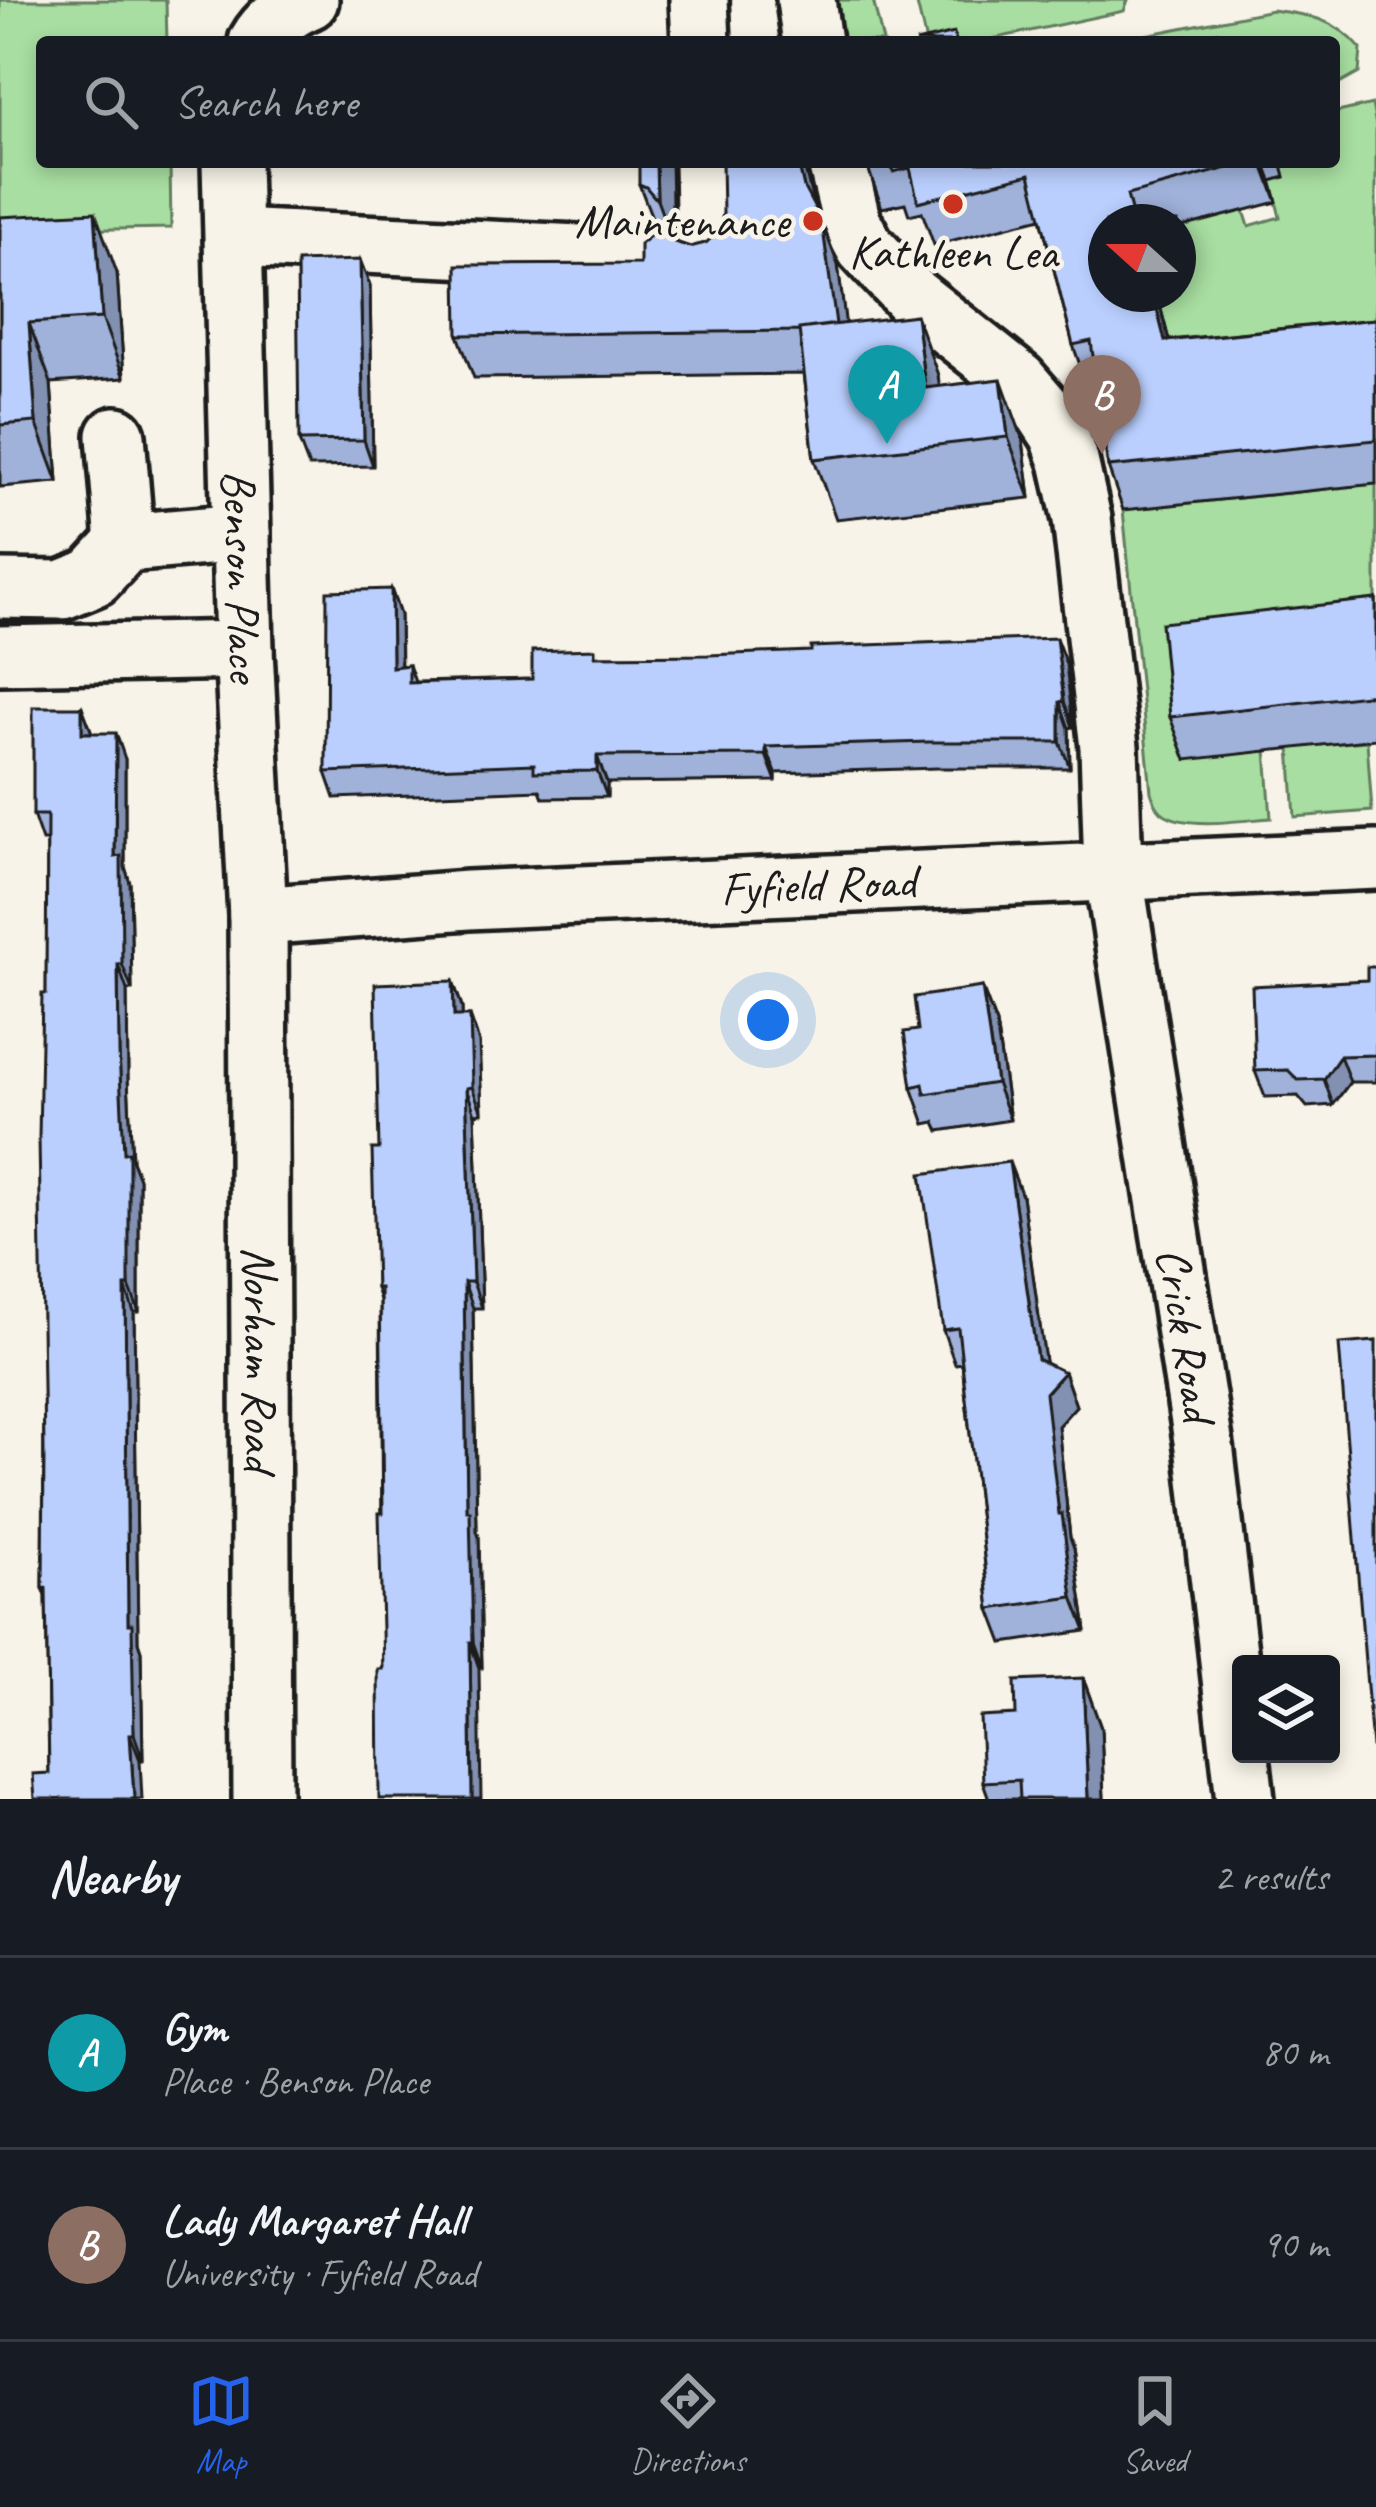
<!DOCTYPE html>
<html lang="en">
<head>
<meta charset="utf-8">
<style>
	:root { --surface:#171b24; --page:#20242c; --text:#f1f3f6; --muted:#9ea1a6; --line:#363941; --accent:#2563eb }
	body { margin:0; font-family:Caveat,sans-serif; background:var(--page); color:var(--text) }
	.controls { position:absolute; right:36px; bottom:36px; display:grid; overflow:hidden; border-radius:12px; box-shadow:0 6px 18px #0003 }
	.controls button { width:108px; height:108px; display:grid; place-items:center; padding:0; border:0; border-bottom:3px solid var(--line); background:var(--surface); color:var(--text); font:60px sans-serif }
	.compass { position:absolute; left:1088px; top:204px; width:108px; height:108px; border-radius:50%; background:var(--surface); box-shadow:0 6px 18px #0003; rotate:291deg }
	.you { position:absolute; left:768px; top:1020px; width:42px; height:42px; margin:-30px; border:9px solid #fff; border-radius:50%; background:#1a73e8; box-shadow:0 0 0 18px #1a73e833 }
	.badge { display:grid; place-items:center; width:78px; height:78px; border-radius:50%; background:var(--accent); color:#fff; font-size:39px; font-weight:700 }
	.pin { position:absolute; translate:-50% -99px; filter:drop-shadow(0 3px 6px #0008) }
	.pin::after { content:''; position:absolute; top:63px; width:42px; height:36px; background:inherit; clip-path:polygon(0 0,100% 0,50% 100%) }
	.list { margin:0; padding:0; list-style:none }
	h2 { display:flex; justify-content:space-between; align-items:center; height:156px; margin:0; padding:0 48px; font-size:51px }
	h2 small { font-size:39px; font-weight:400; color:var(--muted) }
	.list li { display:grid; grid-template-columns:78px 1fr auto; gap:36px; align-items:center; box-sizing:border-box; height:192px; padding:0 48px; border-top:3px solid var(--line) }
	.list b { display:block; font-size:45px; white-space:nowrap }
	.list p { margin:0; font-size:39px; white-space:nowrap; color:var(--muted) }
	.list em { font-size:39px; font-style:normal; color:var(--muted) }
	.icon { flex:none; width:66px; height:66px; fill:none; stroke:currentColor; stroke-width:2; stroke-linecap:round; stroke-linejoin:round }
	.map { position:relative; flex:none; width:1376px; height:1799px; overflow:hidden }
	.search { position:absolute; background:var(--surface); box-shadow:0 6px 18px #0003; left:36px; right:36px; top:36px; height:132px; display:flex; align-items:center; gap:30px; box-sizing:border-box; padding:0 42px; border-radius:12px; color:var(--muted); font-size:45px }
	.sheet { height:540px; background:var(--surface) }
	nav { display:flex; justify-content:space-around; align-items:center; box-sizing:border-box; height:168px; border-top:3px solid var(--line); background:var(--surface); font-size:33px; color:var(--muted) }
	nav a { display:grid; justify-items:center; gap:6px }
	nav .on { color:var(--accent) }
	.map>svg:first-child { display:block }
	.green { fill:#a8dea1; stroke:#627d5e; stroke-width:3 }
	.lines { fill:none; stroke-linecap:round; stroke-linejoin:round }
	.minor-casing { stroke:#1c1c1c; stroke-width:66 }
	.minor { stroke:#f7f3e8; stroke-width:57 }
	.wall { fill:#a0b2da; stroke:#1c1c1c; stroke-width:3 }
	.shaded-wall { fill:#8291b2; stroke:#1c1c1c; stroke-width:3 }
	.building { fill:#bacffe; stroke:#1c1c1c; stroke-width:3 }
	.poi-dot { fill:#c8321e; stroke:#f7f3e8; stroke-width:4.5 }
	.labels { text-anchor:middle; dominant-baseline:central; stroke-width:9; stroke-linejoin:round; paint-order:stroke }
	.poi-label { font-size:48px; fill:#1c1c1c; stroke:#f7f3e8; text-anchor:end }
	.street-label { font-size:48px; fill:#1c1c1c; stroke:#f7f3e8 }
</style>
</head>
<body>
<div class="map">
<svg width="1376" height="1799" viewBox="0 0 1376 1799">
	<rect width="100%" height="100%" fill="#f7f3e8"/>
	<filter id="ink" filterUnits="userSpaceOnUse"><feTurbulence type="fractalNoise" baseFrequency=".00833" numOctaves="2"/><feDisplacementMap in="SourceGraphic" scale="24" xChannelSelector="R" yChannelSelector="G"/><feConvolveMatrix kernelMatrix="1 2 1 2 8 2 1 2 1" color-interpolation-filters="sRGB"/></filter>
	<g filter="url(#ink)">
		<path class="green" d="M0 0H166L167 42H42V162H170L171 228 0 231Z
			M819 0H873L883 42H829Z
			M916 0H1128L1124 11 978 42H926Z
			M1272 10C1310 15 1336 19 1361 49L1359 73 1334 87V42L1115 41Z
			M1372 104 1376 126V350L1177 373 1157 294H1178V222L1244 211 1249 226 1280 217 1271 181 1285 177 1281 162H1334V113Z
			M1376 484V644L1266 750 1271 818C1243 820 1191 829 1166 815 1157 810 1154 801 1151 792L1123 510Z
			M1367 741 1372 811 1295 817 1290 747Z"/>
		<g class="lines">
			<defs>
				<g id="minor">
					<path d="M699 0 701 42"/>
					<path d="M806 0 812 42"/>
					<path d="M258 42C268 24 289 8 309 0"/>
					<path id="s1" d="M231 162 244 650 258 916 262 1799"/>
					<path d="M704 162 706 257"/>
					<path id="s2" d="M837 162 852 223 865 247 911 296 1018 381 1044 411 1059 434 1069 461 1082 519 1109 747 1113 870 1205 1453 1245 1799"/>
					<path d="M234 238 643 257"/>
					<path d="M116 436 125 543"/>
					<path d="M0 589 62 590 94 577 125 543 241 533"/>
					<path d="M0 655 244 650"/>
					<path id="s3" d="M258 916 468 900 1376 860"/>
				</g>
			</defs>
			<use href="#minor" class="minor-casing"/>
			<use href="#minor" class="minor"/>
		</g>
		<path class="wall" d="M671 162 673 241 690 247 706 243 805 169 814 207 838 265 845 323 938 375 939 387 1023 440 1030 498 836 519 814 459 804 374 474 378 458 335 640 264 656 228 639 184Z
			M866 162H1281L1285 177 1271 181 1277 202 1178 228V222H1106V294H1157L1169 340 1376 319V484L1123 510 1108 467 1097 386 1088 388 1073 345 1041 218 934 245 922 212 909 215 905 203 882 208Z
			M0 217 117 273 124 378 51 383 58 482 0 487Z
			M360 260 370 286 373 466 309 467 299 441Z
			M391 589 400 615 401 666 409 665 415 682 532 679 598 656 1066 664 1073 727 1069 728 1070 768H938L776 773V781L607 783V797L543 798 540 790 335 798 326 772Z
			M1376 599V739L1186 760 1170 717Z
			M82 707 92 733 125 759V867L130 883 132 990H127L128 1079 132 1161 139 1179V1312H134L138 1642 141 1651 143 1760 49 1773 46 1596 43 1588 47 841H42L33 815Z
			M1376 967V1082H1350L1333 1105 1307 1107 1298 1096 1265 1097 1255 1071 1367 980Z
			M453 981 462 1007V1016H470L479 1042 482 1113 475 1114 482 1308H473L477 1531 479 1537 482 1668 383 1669 380 1300 376 1288 379 1149Z
			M982 987 996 1024 1010 1120 939 1131 935 1122 925 1124 912 1087 918 1030Z
			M1022 1196 1045 1363 1064 1372 1076 1406 1058 1426 1070 1537 1074 1548 1086 1631 1003 1643 990 1609 962 1363 955 1364 943 1330Z
			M1083 1678 1101 1728 1104 1799H989L983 1782 1016 1715Z"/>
		<path class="shaded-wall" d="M656 162H671L673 243 657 200Z
			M798 162H805V169L820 231 804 188Z
			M1262 162H1264L1271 181 1277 202Z
			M95 212 117 273 124 378 102 318Z
			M822 222 838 265 852 374 836 331Z
			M360 260 370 286 373 466 364 440Z
			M1153 294H1157L1180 384 1165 341Z
			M916 315 938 375 946 444 925 388Z
			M29 323 51 383 58 482 36 422Z
			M1001 379 1023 440 1030 498 1008 437Z
			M391 589 400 615 401 693 392 667Z
			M1056 638 1066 664 1073 727 1064 701Z
			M1060 702 1069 728 1070 768 1060 742Z
			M82 707 92 733H82Z
			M116 733 125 759V867L130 883 132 990 122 964 115 857Z
			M766 747 776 773V781L766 755Z
			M597 756 607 783V797L597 771Z
			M118 964 127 990 128 1079 132 1161 139 1179V1312L129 1286 119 1053Z
			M453 981 462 1007 463 1042 454 1016Z
			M982 987 996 1024 1010 1120 996 1083Z
			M470 1016 479 1042 482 1113 472 1087Z
			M1340 1056 1350 1082 1333 1105 1324 1079Z
			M466 1088 475 1114 482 1308 473 1282Z
			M1009 1162 1022 1196 1049 1389 1064 1372 1076 1406 1058 1426 1070 1537 1074 1548 1086 1631 1073 1597 1059 1514Z
			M464 1282 473 1308 477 1531 479 1537 482 1668 473 1642 467 1511Z
			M125 1286 134 1312 138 1642 141 1651 143 1760 134 1734 128 1624Z
			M470 1642 479 1668 481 1799H472Z
			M1083 1678 1101 1728 1104 1799H1088Z
			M130 1734 140 1760 142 1799H134Z"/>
		<path class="building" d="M1217 32 1219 42H1178Z
			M954 33 956 42H916Z
			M1243 36 1244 42H1222Z
			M639 162H656L657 200 646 187 639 184Z
			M722 162H798L804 188 822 222 836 324 799 329V331L458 335 457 265 640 264V244L654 233 659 220 663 232 674 242 690 247 706 243 719 231 723 213Z
			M891 162H1250L1127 195 1134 222H1106V294H1153L1165 341 1376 319V440L1108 467 1091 341 1073 345 1030 174 918 202 910 168 893 172Z
			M95 212 102 318 29 323 36 422 0 425V217Z
			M360 260 364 440 299 441 297 262Z
			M916 315 925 388 1001 379 1008 437 814 459 799 329Z
			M391 589 392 667 409 665V683L532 679V651L595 649V656L708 655 811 651V647L1056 638 1064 701 1060 702V742H928L766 747V755L597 756V771L534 772V764L326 772 327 591Z
			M1376 599V694L1170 717 1161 623Z
			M33 707H82V733H116L115 857 121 856 122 964H118L119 1053 124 1153 129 1152V1286H125L128 1624H132L134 1734H130L134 1799H35L33 1774 49 1773 46 1588H43L44 1449 39 1137 42 994H46L47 815H33Z
			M1367 967H1376V1055L1340 1056 1324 1079 1298 1080 1288 1070 1255 1071 1252 986 1367 980Z
			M453 981 454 1016H470L472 1087 466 1088 473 1282H464L467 1511H470L473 1642H470L472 1799H379L378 1669H383L379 1513H383L380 1288H376L372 1149H379L375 984Z
			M982 987 996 1083 925 1094 923 1084 912 1087 904 1032 918 1030 914 997Z
			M1009 1162 1037 1359 1064 1372 1045 1393 1059 1514H1062L1073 1597 990 1609 958 1328 943 1330 921 1174Z
			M1376 1341V1747H1372L1339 1344Z
			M1083 1678 1088 1799H1020L1019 1780 983 1782 980 1717 1016 1715 1015 1681Z"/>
	</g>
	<g class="poi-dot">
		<circle cx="953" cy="204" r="12"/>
		<circle cx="813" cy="221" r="12"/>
	</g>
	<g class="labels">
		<g class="poi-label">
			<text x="789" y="221">Maintenance</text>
			<text x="953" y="252" text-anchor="middle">Kathleen Lea</text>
		</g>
		<g class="street-label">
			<text stroke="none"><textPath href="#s1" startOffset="414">Benson Place</textPath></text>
			<text stroke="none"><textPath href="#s3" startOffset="561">Fyfield Road</textPath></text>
			<text stroke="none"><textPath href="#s2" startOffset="1272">Crick Road</textPath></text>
			<text stroke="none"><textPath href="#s1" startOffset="1197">Norham Road</textPath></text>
		</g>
	</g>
</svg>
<div class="controls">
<button><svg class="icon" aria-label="layers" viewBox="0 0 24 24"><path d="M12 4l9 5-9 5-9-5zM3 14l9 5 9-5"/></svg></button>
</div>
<svg class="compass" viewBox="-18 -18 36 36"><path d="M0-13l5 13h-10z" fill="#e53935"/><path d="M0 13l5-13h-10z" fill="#9ea1a6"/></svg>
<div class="you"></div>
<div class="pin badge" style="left:887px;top:444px;background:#0f9aa8">A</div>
<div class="pin badge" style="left:1102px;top:454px;background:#8d6e63">B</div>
<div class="search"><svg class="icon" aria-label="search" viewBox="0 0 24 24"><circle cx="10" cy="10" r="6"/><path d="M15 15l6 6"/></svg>Search here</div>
</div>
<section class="sheet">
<h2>Nearby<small>2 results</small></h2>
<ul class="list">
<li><span class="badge" style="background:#0f9aa8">A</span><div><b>Gym</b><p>Place · Benson Place</p></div><em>80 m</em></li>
<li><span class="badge" style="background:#8d6e63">B</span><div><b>Lady Margaret Hall</b><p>University · Fyfield Road</p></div><em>90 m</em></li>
</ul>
</section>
<nav>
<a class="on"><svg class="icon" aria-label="map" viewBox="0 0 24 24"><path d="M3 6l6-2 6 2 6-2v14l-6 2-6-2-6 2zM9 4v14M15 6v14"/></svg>Map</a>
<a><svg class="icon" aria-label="directions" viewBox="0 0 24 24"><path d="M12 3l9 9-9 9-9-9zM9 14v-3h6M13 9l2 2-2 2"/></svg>Directions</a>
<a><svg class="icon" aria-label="saved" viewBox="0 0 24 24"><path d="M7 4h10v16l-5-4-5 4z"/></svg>Saved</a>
</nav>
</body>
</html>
